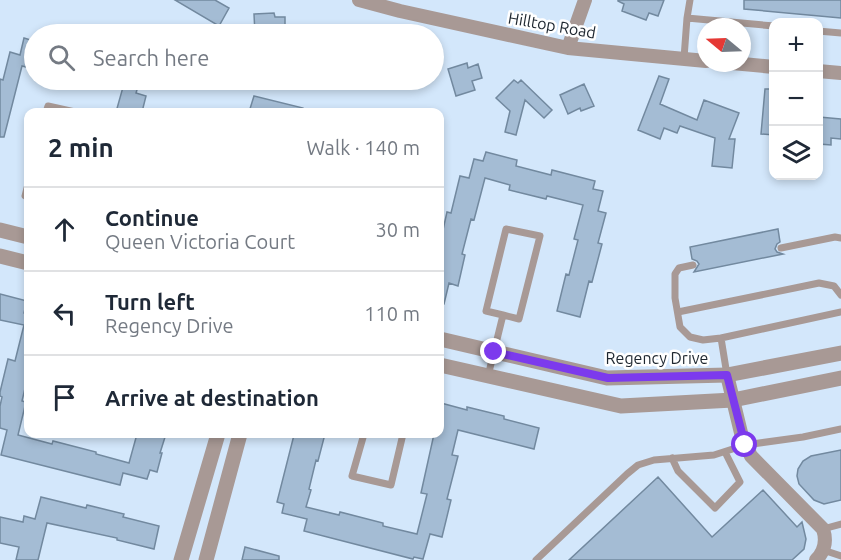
<!DOCTYPE html>
<html lang="en">
<head>
<meta charset="utf-8">
<style>
	:root { --surface:#fff; --page:#f2f2f3; --text:#1f2937; --muted:#747a83; --line:#e0e1e3 }
	body { margin:0; font-family:Ubuntu,sans-serif; background:var(--page); color:var(--text) }
	.controls { position:absolute; right:18px; top:18px; display:grid; overflow:hidden; border-radius:12px; box-shadow:0 3px 9px #0003 }
	.controls button { width:54px; height:54px; display:grid; place-items:center; padding:0; border:0; border-bottom:2px solid var(--line); background:var(--surface); color:var(--text); font:30px sans-serif }
	.compass { position:absolute; left:697px; top:18px; width:54px; height:54px; border-radius:50%; background:var(--surface); box-shadow:0 3px 9px #0003; rotate:289deg }
	.stop { position:absolute; width:18px; height:18px; margin:-14px; border:4px solid #7c3aed; border-radius:50%; background:#fff }
	.stop.end { background:#7c3aed; border-color:#fff; box-shadow:0 2px 6px #0008 }
	.list { margin:0; padding:0; list-style:none }
	h2 { display:flex; justify-content:space-between; align-items:center; height:78px; margin:0; padding:0 24px; font-size:26px }
	h2 small { font-size:20px; font-weight:400; color:var(--muted) }
	.list li { display:grid; grid-template-columns:39px 1fr auto; gap:18px; align-items:center; box-sizing:border-box; height:84px; padding:0 24px; border-top:2px solid var(--line) }
	.list b { display:block; font-size:22px; white-space:nowrap }
	.list p { margin:0; font-size:20px; white-space:nowrap; color:var(--muted) }
	.list em { font-size:20px; font-style:normal; color:var(--muted) }
	.icon { flex:none; width:33px; height:33px; fill:none; stroke:currentColor; stroke-width:2; stroke-linecap:round; stroke-linejoin:round }
	.map { position:relative; flex:none; width:841px; height:560px; overflow:hidden }
	.search { position:absolute; background:var(--surface); box-shadow:0 3px 9px #0003; left:24px; top:24px; width:420px; height:66px; display:flex; align-items:center; gap:15px; box-sizing:border-box; padding:0 21px; border-radius:33px; color:var(--muted); font-size:22px }
	.panel { position:absolute; background:var(--surface); box-shadow:0 3px 9px #0003; left:24px; top:108px; width:420px; height:330px; border-radius:12px }
	.map>svg:first-child { display:block }
	.building { fill:#a4bcd4; stroke:#72899f; stroke-width:1.5 }
	.lines { fill:none; stroke-linecap:round; stroke-linejoin:round }
	.service { stroke:#a89995; stroke-width:7 }
	.minor { stroke:#a89995; stroke-width:14 }
	.tertiary { stroke:#a89995; stroke-width:15 }
	.route { stroke:#7c3aed; stroke-width:8 }
	.labels { text-anchor:middle; dominant-baseline:central; stroke-width:5; stroke-linejoin:round; paint-order:stroke }
	.street-label { font-size:16px; fill:#1d262f; stroke:#fff }
</style>
</head>
<body>
<div class="map">
<svg width="841" height="560" viewBox="0 0 841 560">
	<rect width="100%" height="100%" fill="#d3e7fb"/>
	<path class="building" d="M175 0H215L229 8 219 26Z
		M618 0H664L658 16 649 13 646 20 622 11 624 4 618 1Z
		M744 0H841V18L744 9Z
		M274 13 275 17H285V30L274 31 275 34H255L254 14Z
		M24 38 34 41V69L22 66 4 137H0V79L3 80 10 52 20 55Z
		M467 63 468 68 478 64 482 78 472 81 475 90 456 96 448 69Z
		M659 76 669 79 660 104 697 120 704 100 739 113 729 139H735L732 168 712 166 715 138 680 126 677 133 664 128 660 139 638 130Z
		M125 80H140L136 93 146 96 142 112H116Z
		M514 80 518 83 521 80 552 110 544 118 525 100 516 135 505 132 510 111 496 98Z
		M584 84 594 106 581 111 580 108 568 114 560 95Z
		M765 89H774V135L761 134Z
		M254 96 303 108V112H249Z
		M819 117 841 119V139L831 138V145L819 144Z
		M486 152 517 160 516 166 551 175 552 170 595 181 593 189 603 191 598 211 606 213 598 243 602 244 592 282 589 281 580 317 557 311 566 274 569 275 578 240 574 239 583 205 547 196 546 199 509 190 510 185 485 178 474 220 471 219 462 254 465 255 458 286 449 283 444 304H440V243L447 212 451 213 460 176 469 178 474 159 483 161Z
		M778 229 780 242 777 244 775 249 777 252 783 254 694 272 699 264 697 261 692 259 690 247Z
		M0 294 27 301 24 313 28 314V376L22 401 26 402 18 435 52 444 53 441 96 452V454L129 463 137 434H166L160 453H162L157 472 150 470 147 479 123 473 120 485 1 455 7 430 0 428V406L2 397 0 396V392L8 359 15 361 24 325 0 320Z
		M441 403 467 410V407L504 416V419L539 428 534 449 458 430 452 455 458 456 447 499 451 500 442 537 430 534 423 559 414 557 413 559 304 531 307 519 282 513 284 504 277 502 294 435 300 437 301 434H325L318 461 316 460 309 489 311 490 306 507 339 515 340 512 383 523V526L417 534 427 494 421 493 434 434H440V410Z
		M841 450V500L824 504 814 500 799 484 797 476 798 469 803 461 811 456Z
		M658 477 712 537 763 490 797 527 802 522 806 539 804 549 792 560H569Z
		M41 497 86 508 87 505 124 514 123 517 159 526 154 549 117 540V538L47 523 38 560H16L19 547 0 543V517L23 522 24 516 35 519Z
		M245 547 279 556V560H242Z"/>
	<g class="lines">
		<path class="service" d="M687 18 774 26
			M818 31 841 33
			M684 58 687 18 690 0
			M46 112 48 106 75 112
			M28 184 25 196 28 197
			M781 248 835 237 841 238
			M693 265 679 268 675 274V298L680 327 690 337 703 340 721 338
			M678 312 819 283 834 286 841 295
			M727 375 721 338 841 312
			M488 376 503 315 519 319 540 236 506 229 486 311 503 315
			M364 434 352 476 391 485 403 434
			M672 458 678 471 715 508 740 482 725 452
			M823 529 841 524
			M823 550 841 556
			M536 560 627 474 638 465 654 460 714 455 745 445 803 437 841 429"/>
		<path class="minor" d="M359 0 400 11 568 48 706 61
			M568 48 585 0
			M732 63 774 67
			M818 71 841 73
			M727 375 742 437 751 456 823 529C827 541 825 551 816 560"/>
		<path class="tertiary" d="M0 230 28 237
			M0 256 28 263
			M440 339 607 378 727 375 841 353
			M440 365 621 406 733 400 841 378
			M181 560 218 434
			M206 560 240 434"/>
	</g>
	<g class="lines">
		<path class="route" d="M494 352 608 378 727 375 745 445"/>
	</g>
	<g class="labels">
		<g class="street-label">
			<text transform="translate(552 25) rotate(10)">Hilltop Road</text>
			<text x="657" y="358">Regency Drive</text>
		</g>
	</g>
</svg>
<div class="controls">
<button>+</button>
<button>−</button>
<button><svg class="icon" aria-label="layers" viewBox="0 0 24 24"><path d="M12 4l9 5-9 5-9-5zM3 14l9 5 9-5"/></svg></button>
</div>
<svg class="compass" viewBox="-18 -18 36 36"><path d="M0-13l5 13h-10z" fill="#e53935"/><path d="M0 13l5-13h-10z" fill="#747a83"/></svg>
<div class="stop" style="left:745px;top:445px"></div>
<div class="stop end" style="left:494px;top:352px"></div>
<div class="search"><svg class="icon" aria-label="search" viewBox="0 0 24 24"><circle cx="10" cy="10" r="6"/><path d="M15 15l6 6"/></svg>Search here</div>
<section class="panel">
<h2>2 min<small>Walk · 140 m</small></h2>
<ul class="list">
<li><svg class="icon" aria-label="ahead" viewBox="0 0 24 24"><path d="M12 20V5M6 11l6-6 6 6"/></svg><div><b>Continue</b><p>Queen Victoria Court</p></div><em>30 m</em></li>
<li><svg class="icon" aria-label="left" viewBox="0 0 24 24"><path d="M17 20v-9H6M10 6l-5 5 5 5"/></svg><div><b>Turn left</b><p>Regency Drive</p></div><em>110 m</em></li>
<li><svg class="icon" aria-label="arrive" viewBox="0 0 24 24"><path d="M6 21V4h12l-3 4 3 4H6"/></svg><div><b>Arrive at destination</b></div></li>
</ul>
</section>
</div>
</body>
</html>
